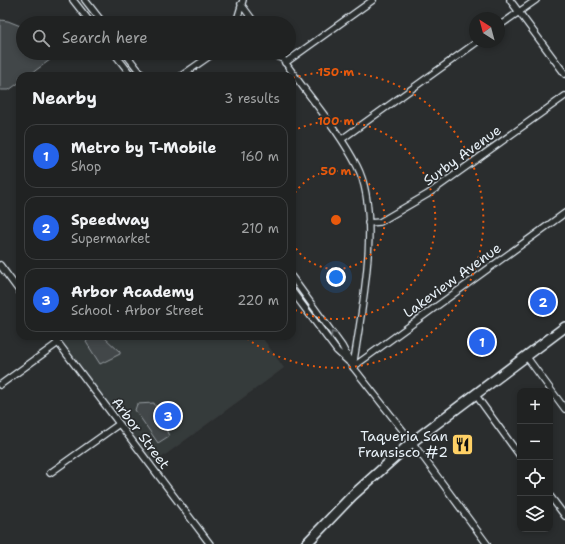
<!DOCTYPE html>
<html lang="en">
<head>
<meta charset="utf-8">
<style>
	:root { --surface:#202222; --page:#2d2f2f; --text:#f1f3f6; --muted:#a2a4a5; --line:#3d3f40; --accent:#2563eb }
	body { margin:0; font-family:"Shantell Sans",sans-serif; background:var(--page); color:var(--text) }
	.controls { position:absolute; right:12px; bottom:12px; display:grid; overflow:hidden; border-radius:8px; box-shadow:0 2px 6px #0003 }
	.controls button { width:36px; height:36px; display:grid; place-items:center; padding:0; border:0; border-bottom:1px solid var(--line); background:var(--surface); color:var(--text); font:20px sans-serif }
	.compass { position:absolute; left:469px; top:12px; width:36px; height:36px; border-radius:50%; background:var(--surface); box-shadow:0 2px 6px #0003; rotate:324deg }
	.you { position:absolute; left:336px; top:277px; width:14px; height:14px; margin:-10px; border:3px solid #fff; border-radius:50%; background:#1a73e8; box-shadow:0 0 0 6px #1a73e833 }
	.badge { display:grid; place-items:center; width:26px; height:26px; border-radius:50%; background:var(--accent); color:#fff; font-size:13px; font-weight:700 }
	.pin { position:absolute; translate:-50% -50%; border:2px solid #fff; box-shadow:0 1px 4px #0006 }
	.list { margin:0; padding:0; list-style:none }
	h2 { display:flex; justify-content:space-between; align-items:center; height:52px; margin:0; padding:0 16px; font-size:17px }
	h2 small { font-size:13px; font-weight:400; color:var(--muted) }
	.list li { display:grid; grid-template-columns:26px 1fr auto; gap:12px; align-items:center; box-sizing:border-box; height:64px; margin:0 8px 8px; padding:0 8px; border:1px solid var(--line); border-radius:12px }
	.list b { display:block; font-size:15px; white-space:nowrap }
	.list p { margin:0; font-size:13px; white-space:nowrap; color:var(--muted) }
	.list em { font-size:13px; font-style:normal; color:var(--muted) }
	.icon { flex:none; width:22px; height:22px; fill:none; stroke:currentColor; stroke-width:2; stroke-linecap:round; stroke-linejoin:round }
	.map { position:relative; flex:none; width:565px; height:544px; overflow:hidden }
	.search { position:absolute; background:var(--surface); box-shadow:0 2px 6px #0003; left:16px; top:16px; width:280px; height:44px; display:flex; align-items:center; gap:10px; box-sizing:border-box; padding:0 14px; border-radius:22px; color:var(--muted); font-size:15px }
	.panel { position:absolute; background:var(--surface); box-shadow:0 2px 6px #0003; left:16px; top:72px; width:280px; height:268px; border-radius:12px }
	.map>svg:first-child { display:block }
	.built { fill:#363a3b }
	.green { fill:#424648; stroke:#959ca0 }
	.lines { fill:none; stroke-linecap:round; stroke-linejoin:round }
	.street-casing { stroke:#e8f1f8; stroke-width:8 }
	.primary-casing { stroke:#e8f1f8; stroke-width:12 }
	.street { stroke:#2a2d2e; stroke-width:5.5 }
	.primary { stroke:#2a2d2e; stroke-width:9 }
	.oneway { stroke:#6c7275 }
	.ring { fill:none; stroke:#e8590c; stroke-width:2; stroke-dasharray:2 4 }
	.labels { text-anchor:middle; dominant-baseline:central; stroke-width:3.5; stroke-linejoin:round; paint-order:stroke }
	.street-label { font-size:14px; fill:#e8f1f8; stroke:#2a2d2e }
	.poi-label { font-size:14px; fill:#e8f1f8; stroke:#2a2d2e; text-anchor:end }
	.centre { fill:#e8590c; stroke:#2a2d2e; stroke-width:2 }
	.ring-label { font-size:12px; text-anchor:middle; font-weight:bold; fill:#e8590c; stroke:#2a2d2e; stroke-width:3.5; stroke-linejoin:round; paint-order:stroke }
</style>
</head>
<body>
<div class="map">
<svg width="565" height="544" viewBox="0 0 565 544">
	<rect width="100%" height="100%" fill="#2a2d2e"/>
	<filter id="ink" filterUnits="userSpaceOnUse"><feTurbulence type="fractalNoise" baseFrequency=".025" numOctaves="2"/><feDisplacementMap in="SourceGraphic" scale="8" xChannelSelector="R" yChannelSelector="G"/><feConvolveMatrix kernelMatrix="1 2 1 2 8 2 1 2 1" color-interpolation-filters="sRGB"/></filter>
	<g filter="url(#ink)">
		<path class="built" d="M66 336H261L284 368 153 464 61 340Z"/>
		<path class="green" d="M0 20 8 21 23 27V53H51L54 57 28 76H20V82L9 90H0Z
			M92 336H103L120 352V354L100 364 86 342Z
			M154 403 169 436 158 443 135 410 137 404Z"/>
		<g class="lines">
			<defs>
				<path id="street" d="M73 0 91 23
					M85 0 103 23
					M510 0 565 74
					M241 4 255 23
					M236 23 243 0
					M499 26 536 0
					M114 53 132 76
					M125 53 143 76
					M263 53 276 56 283 59C307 95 337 127 357 166 382 214 361 314 353 367
					M285 63 373 0
					M181 76 214 53
					M342 139 477 42
					M368 223 380 222 428 194 565 96
					M0 265 20 292
					M292 277 342 346 353 367 412 442 487 544
					M292 291 337 351 349 362
					M53 336 210 544
					M526 356 565 409
					M353 367 565 213
					M0 385 58 343
					M475 394 520 456
					M50 473 119 424
					M550 496 565 516"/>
				<path id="primary" d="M306 544 352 496 412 442 565 327"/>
			</defs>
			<use href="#street" class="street-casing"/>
			<use href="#primary" class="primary-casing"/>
			<use href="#street" class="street"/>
			<use href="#primary" class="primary"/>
		</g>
		<defs><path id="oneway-chevron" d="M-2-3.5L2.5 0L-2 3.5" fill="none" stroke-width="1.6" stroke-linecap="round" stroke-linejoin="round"/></defs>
		<use class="oneway" href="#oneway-chevron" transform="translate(333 334) rotate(-126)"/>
	</g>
	<g class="ring">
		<path d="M292 198A49 49 0 1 1 292 242"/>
		<path d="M293 131A99 99 0 1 1 293 309"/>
		<path d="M293 78A148 148 0 1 1 245 337"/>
	</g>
	<defs>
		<symbol id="restaurant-square" viewBox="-11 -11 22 22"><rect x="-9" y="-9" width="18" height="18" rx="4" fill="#ffd166" stroke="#2a2d2e"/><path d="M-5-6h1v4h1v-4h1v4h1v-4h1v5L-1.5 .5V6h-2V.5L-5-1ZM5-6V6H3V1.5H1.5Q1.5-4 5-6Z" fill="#111"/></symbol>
	</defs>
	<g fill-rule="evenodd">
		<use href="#restaurant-square" x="450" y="432" width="25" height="25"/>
	</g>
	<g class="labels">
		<g class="street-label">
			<text transform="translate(462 155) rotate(-36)">Surby Avenue</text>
			<text transform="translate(452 280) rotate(-36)">Lakeview Avenue</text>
			<text transform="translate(141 433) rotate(53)">Arbor Street</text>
		</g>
		<g class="poi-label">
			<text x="448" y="436">Taqueria San<tspan x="448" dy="16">Fransisco #2</tspan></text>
		</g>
	</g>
	<circle cx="336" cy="220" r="6" class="centre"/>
	<g class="ring-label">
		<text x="336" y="76">150 m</text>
		<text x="336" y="125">100 m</text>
		<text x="336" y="175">50 m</text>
	</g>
</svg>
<div class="controls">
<button>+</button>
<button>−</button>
<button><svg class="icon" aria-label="locate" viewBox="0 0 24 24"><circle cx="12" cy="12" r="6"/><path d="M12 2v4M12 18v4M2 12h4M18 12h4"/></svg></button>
<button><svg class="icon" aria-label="layers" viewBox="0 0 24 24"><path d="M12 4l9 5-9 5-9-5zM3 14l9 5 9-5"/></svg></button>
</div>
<svg class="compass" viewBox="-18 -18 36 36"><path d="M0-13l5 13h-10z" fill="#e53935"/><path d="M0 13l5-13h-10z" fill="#a2a4a5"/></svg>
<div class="you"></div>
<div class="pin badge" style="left:482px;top:342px">1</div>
<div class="pin badge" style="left:543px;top:302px">2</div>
<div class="pin badge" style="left:168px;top:416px">3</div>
<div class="search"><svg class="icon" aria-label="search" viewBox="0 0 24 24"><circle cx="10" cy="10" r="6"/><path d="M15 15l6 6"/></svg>Search here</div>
<section class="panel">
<h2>Nearby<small>3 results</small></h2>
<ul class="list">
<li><span class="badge">1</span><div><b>Metro by T-Mobile</b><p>Shop</p></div><em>160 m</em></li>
<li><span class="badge">2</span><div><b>Speedway</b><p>Supermarket</p></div><em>210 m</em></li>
<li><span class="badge">3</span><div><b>Arbor Academy</b><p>School · Arbor Street</p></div><em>220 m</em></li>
</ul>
</section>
</div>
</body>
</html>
